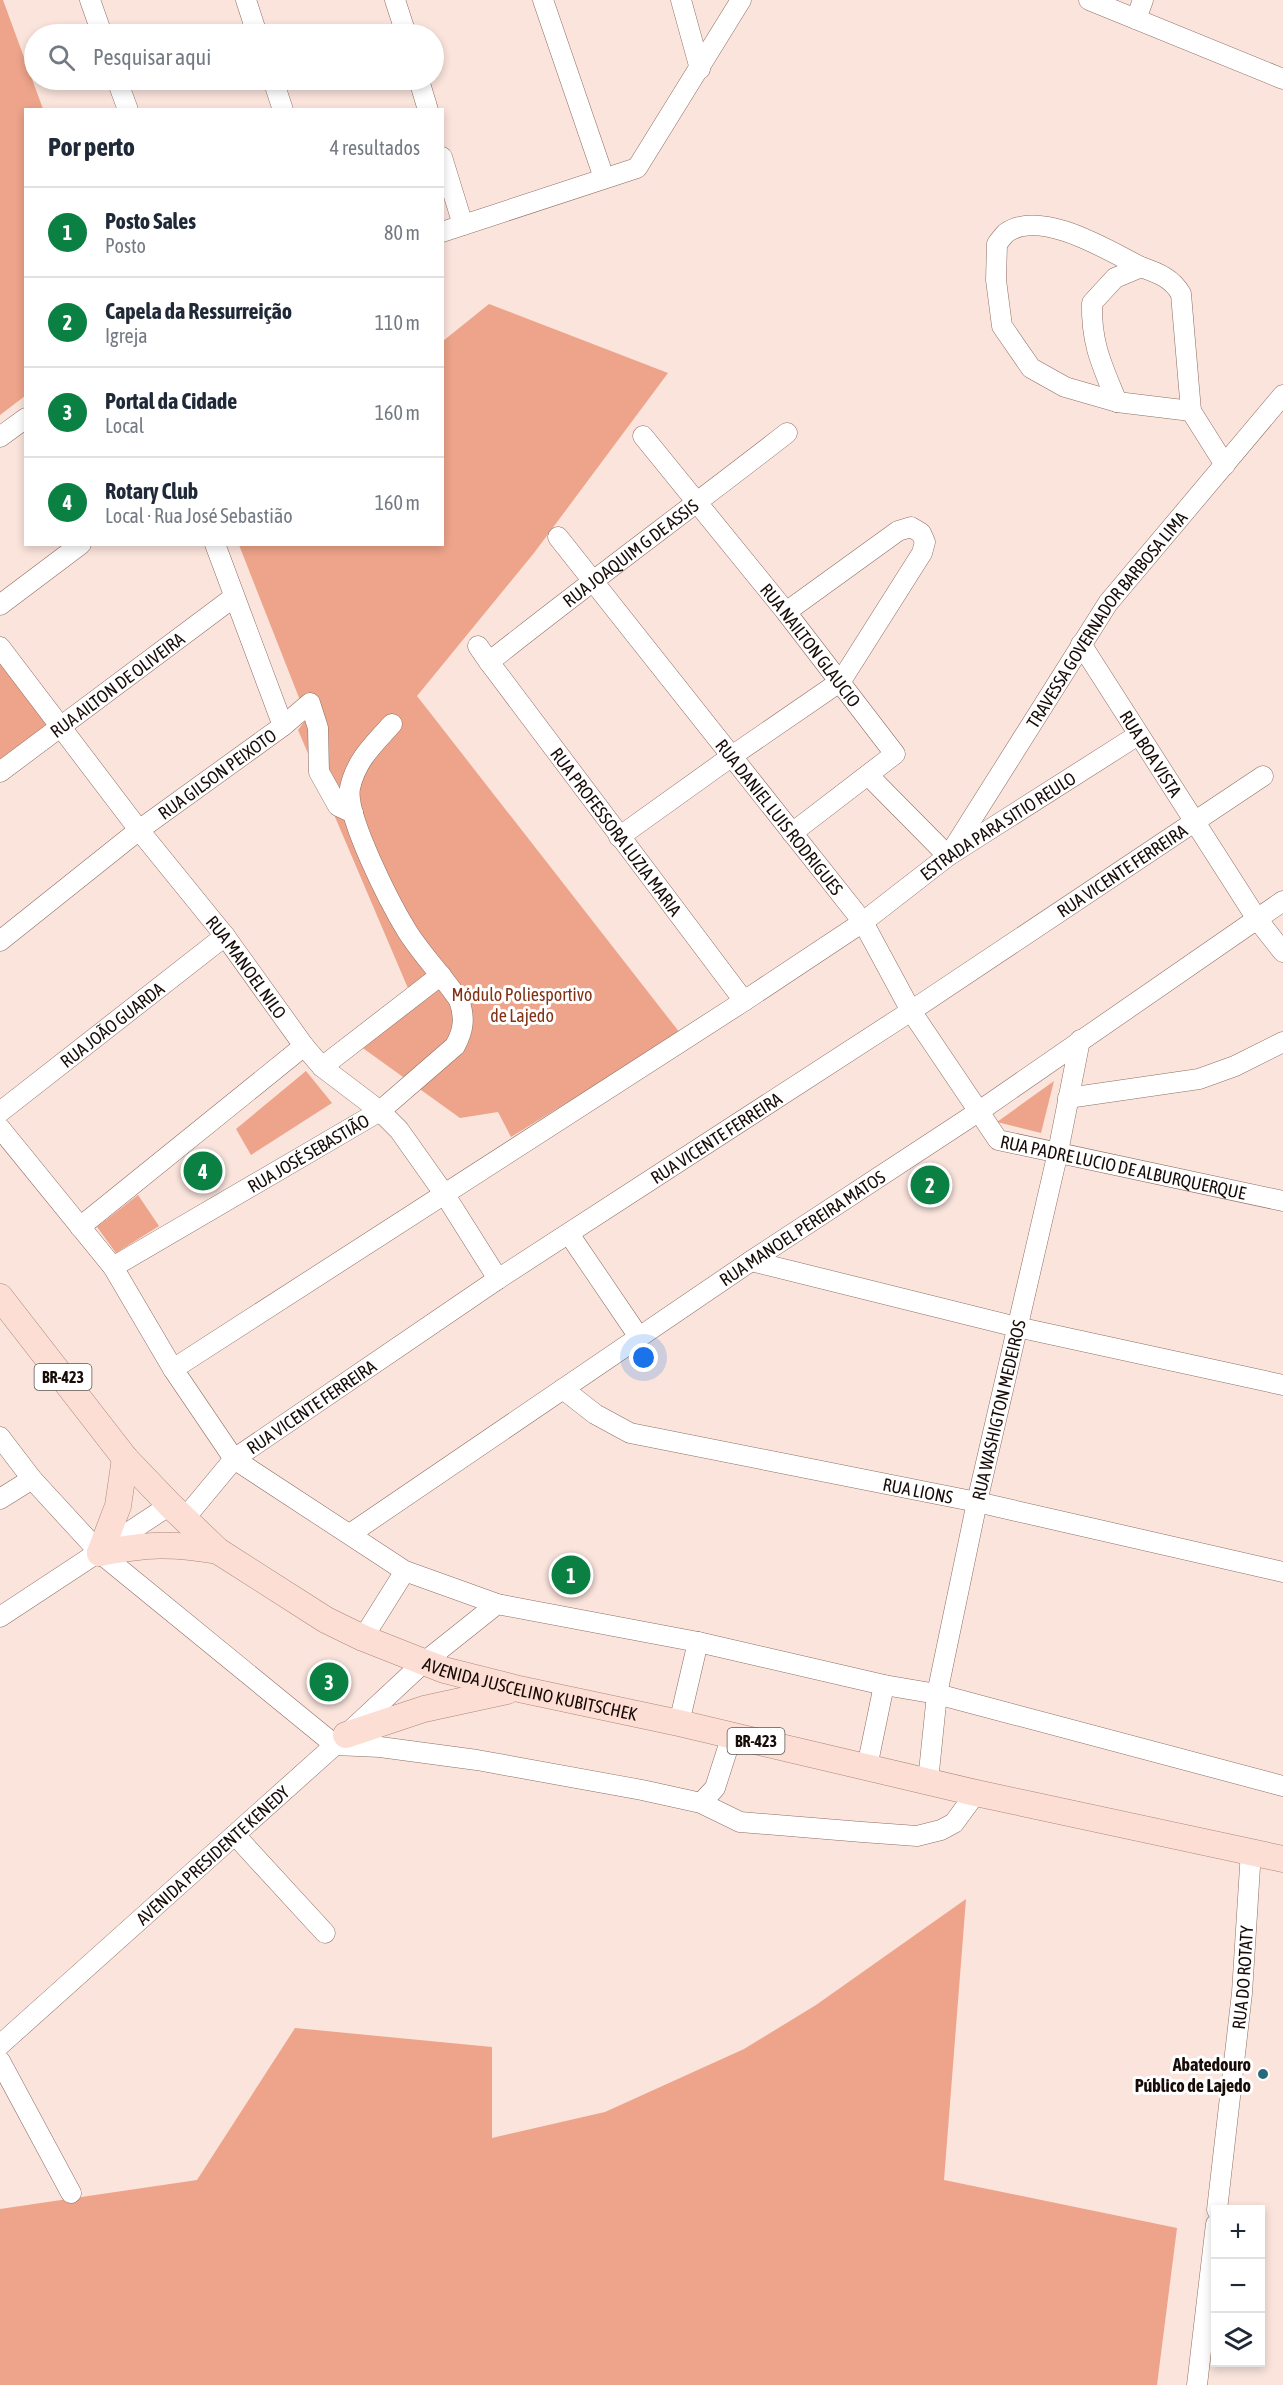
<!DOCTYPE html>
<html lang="pt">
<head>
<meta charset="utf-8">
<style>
	:root { --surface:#fff; --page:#f2f2f3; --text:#1f2937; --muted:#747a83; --line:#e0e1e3; --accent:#0b8043 }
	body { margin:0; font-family:"Asap Condensed",sans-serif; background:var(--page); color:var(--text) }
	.controls { position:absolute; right:18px; bottom:18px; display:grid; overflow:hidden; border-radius:0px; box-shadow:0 3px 9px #0003 }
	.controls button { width:54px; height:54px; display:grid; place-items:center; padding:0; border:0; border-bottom:2px solid var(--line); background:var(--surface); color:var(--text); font:30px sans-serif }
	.you { position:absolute; left:644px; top:1358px; width:21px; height:21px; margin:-15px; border:4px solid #fff; border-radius:50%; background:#1a73e8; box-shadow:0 0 0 9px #1a73e833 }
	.badge { display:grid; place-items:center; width:39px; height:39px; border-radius:50%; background:var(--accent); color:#fff; font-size:20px; font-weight:700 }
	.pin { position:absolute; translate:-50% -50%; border:3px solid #fff; box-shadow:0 2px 6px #0006 }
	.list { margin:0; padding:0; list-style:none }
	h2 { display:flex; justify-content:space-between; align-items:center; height:78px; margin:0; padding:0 24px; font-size:26px }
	h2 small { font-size:20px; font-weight:400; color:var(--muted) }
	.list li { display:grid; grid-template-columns:39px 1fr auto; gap:18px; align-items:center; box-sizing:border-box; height:90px; padding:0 24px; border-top:2px solid var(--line) }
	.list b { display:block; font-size:22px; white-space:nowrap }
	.list p { margin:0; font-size:20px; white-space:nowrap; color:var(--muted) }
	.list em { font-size:20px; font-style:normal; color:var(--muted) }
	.icon { flex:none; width:33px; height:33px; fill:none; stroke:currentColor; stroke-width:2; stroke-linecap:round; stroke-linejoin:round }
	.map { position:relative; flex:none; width:1283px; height:2385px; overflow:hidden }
	.search { position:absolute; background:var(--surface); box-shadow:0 3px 9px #0003; left:24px; top:24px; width:420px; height:66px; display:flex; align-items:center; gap:15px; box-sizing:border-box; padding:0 21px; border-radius:33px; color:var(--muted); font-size:22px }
	.panel { position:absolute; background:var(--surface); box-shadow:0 3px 9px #0003; left:24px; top:108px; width:420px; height:438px; border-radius:0px }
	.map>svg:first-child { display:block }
	.green { fill:#eda48a }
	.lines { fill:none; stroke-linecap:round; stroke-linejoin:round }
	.minor-casing { stroke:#8f6e63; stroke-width:21 }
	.major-casing { stroke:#ac867a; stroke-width:27 }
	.minor { stroke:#fff; stroke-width:20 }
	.major { stroke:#fdded4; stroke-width:26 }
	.poi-dot { fill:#276a7c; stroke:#fff; stroke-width:2 }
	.labels { text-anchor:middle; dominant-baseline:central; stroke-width:6; stroke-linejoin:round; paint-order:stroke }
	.shield { fill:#fff; stroke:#5d5552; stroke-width:1.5 }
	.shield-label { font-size:16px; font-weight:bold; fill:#180c08 }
	.street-label { font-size:18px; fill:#180c08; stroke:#fff }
	.park-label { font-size:18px; fill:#813215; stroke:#fff }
	.poi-label { font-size:18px; font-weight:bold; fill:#180c08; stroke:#fff; text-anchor:end }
</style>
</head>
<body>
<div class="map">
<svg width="1283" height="2385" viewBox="0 0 1283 2385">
	<rect width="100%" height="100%" fill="#fae4dc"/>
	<path class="green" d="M0 0H3L43 109 26 110 25 396 0 415Z
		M489 304 668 373 534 553 417 696 680 1033 511 1137 498 1112 460 1118 360 1046 415 1000 407 986 298 730 307 718 239 545 442 544 443 341Z
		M0 659 51 725 0 764Z
		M306 1071 332 1103 251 1155 236 1129Z
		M1054 1081 1041 1133 997 1122Z
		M138 1195 159 1226 116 1253 97 1227Z
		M966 1899 944 2180 1177 2228 1157 2385H0V2209L197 2180 295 2028 492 2047V2138L605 2112 744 2049 816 2005Z"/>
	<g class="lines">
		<defs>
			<g id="minor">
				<path d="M90 0 102 34"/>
				<path d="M246 0 257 34"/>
				<path d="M395 0 406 34"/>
				<path d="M543 0 604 178"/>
				<path d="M681 0 700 69"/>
				<path d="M1089 0 1283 79"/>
				<path d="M1136 19 1143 0"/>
				<path d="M117 80 128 110"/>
				<path d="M273 80 283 110"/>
				<path d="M419 80 428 110"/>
				<path d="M442 157 463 225"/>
				<path d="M442 232 637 168 741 0"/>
				<path d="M1141 267C1109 251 1041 208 1006 233 1003 236 1000 240 997 244L996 280 1002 326 1031 368 1065 387 1117 402 1191 411 1225 465"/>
				<path d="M1117 402C1102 365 1091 344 1092 303L1115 278 1141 267C1158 273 1172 278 1181 294L1191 411"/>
				<path id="s1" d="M643 436 786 612 895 754 792 833"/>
				<path d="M0 437 26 418"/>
				<path id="s2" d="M558 537 863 922 911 1011 998 1140 1283 1201"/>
				<path d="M0 605 81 544"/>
				<path id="s3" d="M1081 644 1257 919 1283 952"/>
				<path id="s4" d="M478 646 489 662C587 584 688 510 787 433"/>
				<path id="s5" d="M0 647 139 830 225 936 304 1046 322 1067 380 1111 399 1130 445 1195 498 1279"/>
				<path id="s6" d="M489 662 744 1001"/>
				<path d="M283 726 310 703 318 728 319 772 338 806 353 813"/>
				<path id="s7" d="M0 772 234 597"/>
				<path d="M868 775 948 856"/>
				<path d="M619 837 732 756 841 681 922 553 925 542 921 533 911 527 898 531 786 612"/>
				<path id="s8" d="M951 852 1108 603 1283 395"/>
				<path id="s9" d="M0 941 139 830 283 726 215 544"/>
				<path d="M322 1067 441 975"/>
				<path d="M1068 1098 1199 1079 1235 1066 1283 1042"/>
				<path id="s10" d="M0 1112 225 936"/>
				<path d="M0 1128 113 1267 173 1369 234 1459 405 1571 497 1604 698 1642 884 1685 937 1694 1283 1786"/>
				<path d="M80 1227 304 1046"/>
				<path d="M569 1234 639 1337"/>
				<path d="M751 1261 1017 1327 1283 1385"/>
				<path id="s11" d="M113 1267 380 1111 455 1046C464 1030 465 1017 459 1000 443 976 422 955 407 931 391 905 345 816 350 788 356 760 374 744 392 724"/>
				<path id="s12" d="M173 1369 744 1001 863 922 948 856 1138 735"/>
				<path id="s13" d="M563 1389 595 1414 630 1433 977 1502 1283 1572"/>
				<path d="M0 1437 32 1479 100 1553 335 1745"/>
				<path d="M0 1499 32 1479"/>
				<path id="s14" d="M185 1518 234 1459 498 1279 911 1011 1263 776"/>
				<path id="s15" d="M350 1534 751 1261 978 1112 1283 901"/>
				<path d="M0 1617 170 1505"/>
				<path d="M363 1638 405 1571"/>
				<path d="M679 1723 698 1642"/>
				<path d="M335 1745 380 1747 477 1760 642 1790 701 1803 740 1822 862 1832 917 1836 941 1830 954 1823 976 1793"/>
				<path d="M867 1767 884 1685"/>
				<path id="s16" d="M928 1781 937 1694 977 1502 1058 1152 1080 1040"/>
				<path d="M701 1803 715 1788 732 1735"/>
				<path d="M235 1835 325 1933"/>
				<path id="s17" d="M0 2045 335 1745 423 1663 497 1604"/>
				<path d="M0 2061 71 2193"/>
				<path id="s18" d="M1217 2210 1242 1993 1251 1851"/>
				<path d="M1197 2385 1216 2224"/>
			</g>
			<g id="major">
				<path id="s19" d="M0 1297 125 1458 170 1505 218 1551 326 1620 363 1638 444 1670 519 1689 679 1723 976 1793 1283 1859"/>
				<path d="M100 1553C148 1544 170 1543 218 1551"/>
				<path d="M100 1553 118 1506 125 1458"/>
				<path d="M346 1735 424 1709 507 1691"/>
			</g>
		</defs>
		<use href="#minor" class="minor-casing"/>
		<use href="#major" class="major-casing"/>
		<use href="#minor" class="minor"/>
		<use href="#major" class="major"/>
	</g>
	<circle class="poi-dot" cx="1263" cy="2074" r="6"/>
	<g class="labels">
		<g class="shield">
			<rect x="34.5" y="1364" width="57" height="26" rx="4.5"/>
			<rect x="727.5" y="1728" width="57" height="26" rx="4.5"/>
		</g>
		<g class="shield-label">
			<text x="63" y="1377">BR-423</text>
			<text x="756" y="1741">BR-423</text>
		</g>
		<g class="street-label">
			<text stroke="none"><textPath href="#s4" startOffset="198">RUA JOAQUIM G DE ASSIS</textPath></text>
			<text stroke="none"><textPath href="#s8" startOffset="280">TRAVESSA GOVERNADOR BARBOSA LIMA</textPath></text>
			<text stroke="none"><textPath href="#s1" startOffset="268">RUA NAILTON GLAUCIO</textPath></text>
			<text stroke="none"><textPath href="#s7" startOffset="146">RUA AILTON DE OLIVEIRA</textPath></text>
			<text stroke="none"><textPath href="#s3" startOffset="130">RUA BOA VISTA</textPath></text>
			<text stroke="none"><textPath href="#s9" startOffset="274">RUA GILSON PEIXOTO</textPath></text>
			<text stroke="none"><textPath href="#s2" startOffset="357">RUA DANIEL LUIS RODRIGUES</textPath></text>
			<text stroke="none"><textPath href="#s12" startOffset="988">ESTRADA PARA SITIO REULO</textPath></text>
			<text stroke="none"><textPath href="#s6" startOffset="212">RUA PROFESSORA LUZIA MARIA</textPath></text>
			<text stroke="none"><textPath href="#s14" startOffset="1142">RUA VICENTE FERREIRA</textPath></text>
			<text stroke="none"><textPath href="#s5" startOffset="404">RUA MANOEL NILO</textPath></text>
			<text stroke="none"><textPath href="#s10" startOffset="142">RUA JOÃO GUARDA</textPath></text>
			<text stroke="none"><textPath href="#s14" startOffset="656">RUA VICENTE FERREIRA</textPath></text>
			<text stroke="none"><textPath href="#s11" startOffset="226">RUA JOSÉ SEBASTIÃO</textPath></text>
			<text stroke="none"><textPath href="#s2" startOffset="876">RUA PADRE LUCIO DE ALBURQUERQUE</textPath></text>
			<text stroke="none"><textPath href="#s15" startOffset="546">RUA MANOEL PEREIRA MATOS</textPath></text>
			<text stroke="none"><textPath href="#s14" startOffset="170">RUA VICENTE FERREIRA</textPath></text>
			<text stroke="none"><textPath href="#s16" startOffset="378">RUA WASHIGTON MEDEIROS</textPath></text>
			<text stroke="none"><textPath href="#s13" startOffset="374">RUA LIONS</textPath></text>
			<text stroke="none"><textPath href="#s19" startOffset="680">AVENIDA JUSCELINO KUBITSCHEK</textPath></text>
			<text stroke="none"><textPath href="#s17" startOffset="285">AVENIDA PRESIDENTE KENEDY</textPath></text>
			<text stroke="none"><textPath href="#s18" startOffset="234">RUA DO ROTATY</textPath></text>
		</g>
		<g class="park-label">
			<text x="522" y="994">Módulo Poliesportivo<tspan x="522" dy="21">de Lajedo</tspan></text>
		</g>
		<g class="poi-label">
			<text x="1251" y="2064">Abatedouro<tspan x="1251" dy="21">Público de Lajedo</tspan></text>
		</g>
	</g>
</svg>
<div class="controls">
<button>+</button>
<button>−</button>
<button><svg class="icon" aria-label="layers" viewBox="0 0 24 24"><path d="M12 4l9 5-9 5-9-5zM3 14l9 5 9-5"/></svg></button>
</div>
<div class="you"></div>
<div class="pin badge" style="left:571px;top:1575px">1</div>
<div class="pin badge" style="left:930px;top:1185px">2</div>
<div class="pin badge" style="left:329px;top:1682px">3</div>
<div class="pin badge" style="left:203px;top:1171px">4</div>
<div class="search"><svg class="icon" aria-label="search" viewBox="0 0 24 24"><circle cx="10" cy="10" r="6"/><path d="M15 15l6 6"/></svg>Pesquisar aqui</div>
<section class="panel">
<h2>Por perto<small>4 resultados</small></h2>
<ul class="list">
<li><span class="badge">1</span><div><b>Posto Sales</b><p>Posto</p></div><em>80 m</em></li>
<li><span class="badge">2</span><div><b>Capela da Ressurreição</b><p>Igreja</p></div><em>110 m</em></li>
<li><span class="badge">3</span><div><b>Portal da Cidade</b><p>Local</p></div><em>160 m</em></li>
<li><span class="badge">4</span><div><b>Rotary Club</b><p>Local · Rua José Sebastião</p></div><em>160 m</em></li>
</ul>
</section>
</div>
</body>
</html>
